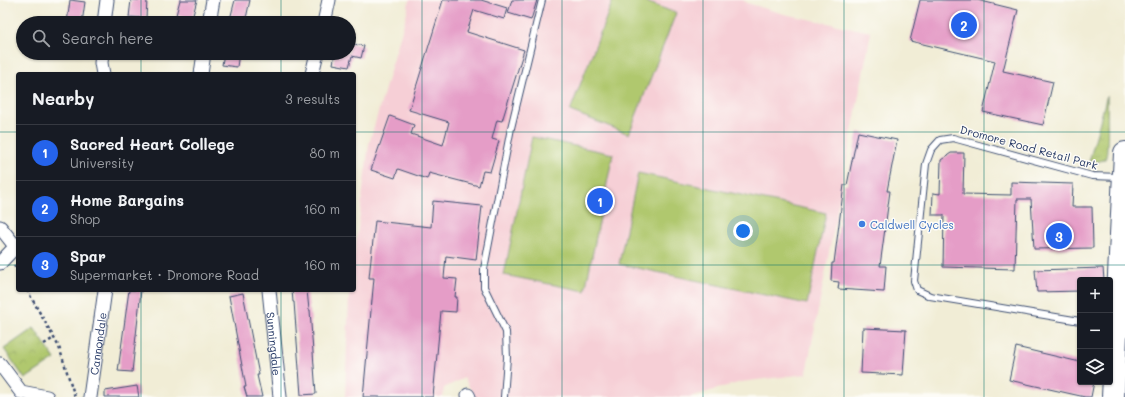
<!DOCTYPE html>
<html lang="en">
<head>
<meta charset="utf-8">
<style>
	:root { --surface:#171b24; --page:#20242c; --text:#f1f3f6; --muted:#9ea1a6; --line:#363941; --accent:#2563eb }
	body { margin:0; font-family:Mali,sans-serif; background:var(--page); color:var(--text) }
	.controls { position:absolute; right:12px; bottom:12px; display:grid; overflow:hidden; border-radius:4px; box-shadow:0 1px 3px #0004 }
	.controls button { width:36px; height:36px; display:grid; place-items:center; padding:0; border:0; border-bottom:1px solid var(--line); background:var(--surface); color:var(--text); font:20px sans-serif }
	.you { position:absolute; left:743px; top:231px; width:14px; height:14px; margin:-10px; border:3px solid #fff; border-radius:50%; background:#1a73e8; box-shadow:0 0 0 6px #1a73e833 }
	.badge { display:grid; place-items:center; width:26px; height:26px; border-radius:50%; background:var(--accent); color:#fff; font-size:13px; font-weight:700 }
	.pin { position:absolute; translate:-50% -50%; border:2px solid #fff; box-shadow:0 1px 4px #0006 }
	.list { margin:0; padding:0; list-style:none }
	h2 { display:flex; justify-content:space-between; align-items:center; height:52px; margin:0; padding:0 16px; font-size:17px }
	h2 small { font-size:13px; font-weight:400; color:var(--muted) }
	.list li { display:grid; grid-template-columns:26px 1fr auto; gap:12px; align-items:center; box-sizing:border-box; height:56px; padding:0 16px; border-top:1px solid var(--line) }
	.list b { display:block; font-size:15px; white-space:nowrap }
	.list p { margin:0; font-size:13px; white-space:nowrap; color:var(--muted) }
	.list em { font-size:13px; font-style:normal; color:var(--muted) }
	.icon { flex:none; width:22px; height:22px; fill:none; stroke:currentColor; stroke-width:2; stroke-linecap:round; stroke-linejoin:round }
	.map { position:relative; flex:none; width:1125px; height:397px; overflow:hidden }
	.search { position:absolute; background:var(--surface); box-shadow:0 1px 3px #0004; left:16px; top:16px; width:340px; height:44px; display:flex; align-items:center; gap:10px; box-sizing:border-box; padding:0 14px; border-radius:22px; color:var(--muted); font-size:15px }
	.panel { position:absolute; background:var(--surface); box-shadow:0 1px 3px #0004; left:16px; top:72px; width:340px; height:220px; border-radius:4px }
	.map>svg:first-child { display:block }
	.built { fill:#f6cfd6 }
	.grass { fill:url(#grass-tufts); stroke:#667c66 }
	.park { fill:url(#park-crowns); stroke:#667c66 }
	.garden { fill:#b0c86e; stroke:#667c66 }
	.building { fill:#e59dc7 }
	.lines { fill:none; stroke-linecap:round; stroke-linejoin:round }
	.lane-casing { stroke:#3b4c70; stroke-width:8 }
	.street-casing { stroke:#3b4c70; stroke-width:15 }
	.highway-casing { stroke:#3b4c70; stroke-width:24 }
	.path { stroke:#3b4c70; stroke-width:2.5; stroke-dasharray:3 3; stroke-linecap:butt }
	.lane { stroke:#fff; stroke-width:6 }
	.street { stroke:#fff; stroke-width:13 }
	.highway { stroke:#fff; stroke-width:22 }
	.grid { fill:none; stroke:#0f766e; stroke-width:1; stroke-opacity:0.55 }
	.shop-dot { fill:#3f7fe0; stroke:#fdfcf7; stroke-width:1.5 }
	.labels { text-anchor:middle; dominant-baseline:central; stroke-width:3; stroke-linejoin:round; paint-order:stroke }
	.street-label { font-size:11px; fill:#1b2f5e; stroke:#fdfcf7 }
	.shop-label { font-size:11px; fill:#366cbe; stroke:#fdfcf7; text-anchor:start }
</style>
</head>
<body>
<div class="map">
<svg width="1125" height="397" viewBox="0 0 1125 397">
	<defs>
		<pattern id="grass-tufts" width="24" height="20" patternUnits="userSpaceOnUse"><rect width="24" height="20" fill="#b0c86e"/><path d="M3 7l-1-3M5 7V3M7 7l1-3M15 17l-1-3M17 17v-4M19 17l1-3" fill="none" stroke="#97ac62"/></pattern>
		<pattern id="park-crowns" width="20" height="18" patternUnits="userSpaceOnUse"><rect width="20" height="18" fill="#b0c86e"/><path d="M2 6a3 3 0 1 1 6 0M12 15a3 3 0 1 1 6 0" fill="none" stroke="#97ac62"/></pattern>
	</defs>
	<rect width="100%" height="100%" fill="#fdfcf7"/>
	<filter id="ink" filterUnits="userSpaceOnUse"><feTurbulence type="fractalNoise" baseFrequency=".025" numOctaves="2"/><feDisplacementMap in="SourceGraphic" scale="8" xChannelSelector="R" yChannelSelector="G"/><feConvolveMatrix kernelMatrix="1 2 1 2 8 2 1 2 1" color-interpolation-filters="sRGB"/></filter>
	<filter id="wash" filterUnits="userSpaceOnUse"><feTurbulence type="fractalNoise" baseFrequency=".012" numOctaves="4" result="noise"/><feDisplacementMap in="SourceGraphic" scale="16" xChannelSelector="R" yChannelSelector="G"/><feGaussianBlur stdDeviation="0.9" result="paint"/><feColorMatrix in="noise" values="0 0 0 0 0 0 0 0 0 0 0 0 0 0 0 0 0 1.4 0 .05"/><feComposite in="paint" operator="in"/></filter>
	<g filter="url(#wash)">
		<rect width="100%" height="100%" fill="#f1edd6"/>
		<path class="built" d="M409 0H743L747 3 784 14 871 32 806 374 741 382 690 397H475L464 378 444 388 443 397H345L349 296 350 290H354V259L369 144 408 9Z"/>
		<path class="grass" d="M1107 95C1107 104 1109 155 1105 159 1101 162 1094 161 1089 162Z"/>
		<path class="park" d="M34 328 55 359 25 379 4 349Z"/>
		<path class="garden" d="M613 0H641L676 13 629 134 570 111Z
			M532 137 613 154 585 291 504 275Z
			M638 173 826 213 807 304 619 264Z"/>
		<g id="blocks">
			<path class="building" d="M70 0 85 2 82 23H67Z
				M131 0H147L146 18 129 17Z
				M180 0H197L192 19 176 15Z
				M235 0H250L245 23H229Z
				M443 0H481L507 8 504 19 474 10 467 32 524 50 502 121 497 120 492 139 499 141 490 172 483 171 479 186 429 173 427 179 398 169 395 178 371 170 390 116 414 125 411 134 443 145 449 122 409 110Z
				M512 0H537L531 20 508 13Z
				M920 0H977L1018 10 1003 71 1053 82 1043 125 983 112 995 61 910 41Z
				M349 43 364 46 361 58 352 56 349 67 333 64 335 53H349Z
				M224 53H239L237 67 222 65Z
				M858 132 897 140 887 191H890L880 266H886L884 292 838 289 839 282 831 281 832 263H834L844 185H847Z
				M951 153H964L963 194 1011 195V182L1073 184 1072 207H1092L1093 248 1034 249 1031 199H1017L1015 269 943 267 944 215H932L933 193 940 194 941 160Z
				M433 201 482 206 476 260 446 256 444 278 457 279 455 297H457L456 312 441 311 433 397H363L374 278H369L375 221 431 227Z
				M1103 268 1104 280H1080V291L1037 292 1035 270Z
				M129 290H141L132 372 118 371Z
				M292 290H307L309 310H310L316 394 301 395 294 302H293Z
				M243 293 259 375H257L262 397H247L244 387H246L229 296Z
				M863 328 906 330 903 375 861 373Z
				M1016 347 1080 362V382H1094L1091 397H1085L1009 380Z
				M137 386 139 397H105V391Z"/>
		</g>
	</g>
	<g filter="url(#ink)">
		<use href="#blocks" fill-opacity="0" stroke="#3b4c70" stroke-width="1"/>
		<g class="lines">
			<defs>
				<path id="lane" d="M1080 321 930 296 917 290 914 281 926 164 931 150 940 140 953 138 1092 176 1120 177
					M504 397 507 358 506 332 484 287V269L511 128 542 0"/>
				<g id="street">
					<path d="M104 23 107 0"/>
					<path d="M209 23 213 0"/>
					<path d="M324 23 329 0"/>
					<path d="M102 53 101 63 103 74"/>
					<path d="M201 74 204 53"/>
					<path d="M312 74 317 53"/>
					<path d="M0 227 15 246"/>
					<path d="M0 263 18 244"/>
					<path id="s1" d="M269 290 280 397"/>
					<path d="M0 364 21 392 47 397"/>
					<path d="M468 395 469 397"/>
					<path id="s2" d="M90 397 105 290"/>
				</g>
				<path id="highway" d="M1113 397 1125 153"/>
			</defs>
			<use href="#lane" class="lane-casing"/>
			<use href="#street" class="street-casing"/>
			<use href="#highway" class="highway-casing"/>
			<path class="path" d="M14 265 18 273
				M27 290 59 347 75 397
				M44 344 54 338"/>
			<use href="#lane" class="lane"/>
			<use href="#street" class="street"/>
			<use href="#highway" class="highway"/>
		</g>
	</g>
	<path class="grid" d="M141 0V23M281 0V23M422 0V397M562 0V397M703 0V397M844 0V397M984 0V397M141 53V74M281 53V74M0 132H18M354 132H1125M0 265H18M354 265H1125M141 290V397M281 290V397"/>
	<circle class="shop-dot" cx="862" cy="224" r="4"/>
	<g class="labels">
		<g class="street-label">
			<text transform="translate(1029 147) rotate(15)">Dromore Road Retail Park</text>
			<text stroke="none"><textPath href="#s2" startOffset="54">Cannondale</textPath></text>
			<text stroke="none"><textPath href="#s1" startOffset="54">Sunningdale</textPath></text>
		</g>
		<g class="shop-label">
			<text x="870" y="224">Caldwell Cycles</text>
		</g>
	</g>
</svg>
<div class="controls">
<button>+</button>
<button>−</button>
<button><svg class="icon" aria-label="layers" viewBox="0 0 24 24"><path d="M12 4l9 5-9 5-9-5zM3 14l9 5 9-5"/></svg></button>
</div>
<div class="you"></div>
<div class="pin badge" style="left:600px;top:201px">1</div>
<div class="pin badge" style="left:964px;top:25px">2</div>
<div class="pin badge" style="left:1059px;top:236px">3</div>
<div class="search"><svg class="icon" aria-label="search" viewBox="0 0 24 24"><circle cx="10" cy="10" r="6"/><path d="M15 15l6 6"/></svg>Search here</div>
<section class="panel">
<h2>Nearby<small>3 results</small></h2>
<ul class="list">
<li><span class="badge">1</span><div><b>Sacred Heart College</b><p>University</p></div><em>80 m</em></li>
<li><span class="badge">2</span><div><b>Home Bargains</b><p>Shop</p></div><em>160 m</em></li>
<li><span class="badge">3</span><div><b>Spar</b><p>Supermarket · Dromore Road</p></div><em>160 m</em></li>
</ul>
</section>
</div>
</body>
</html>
